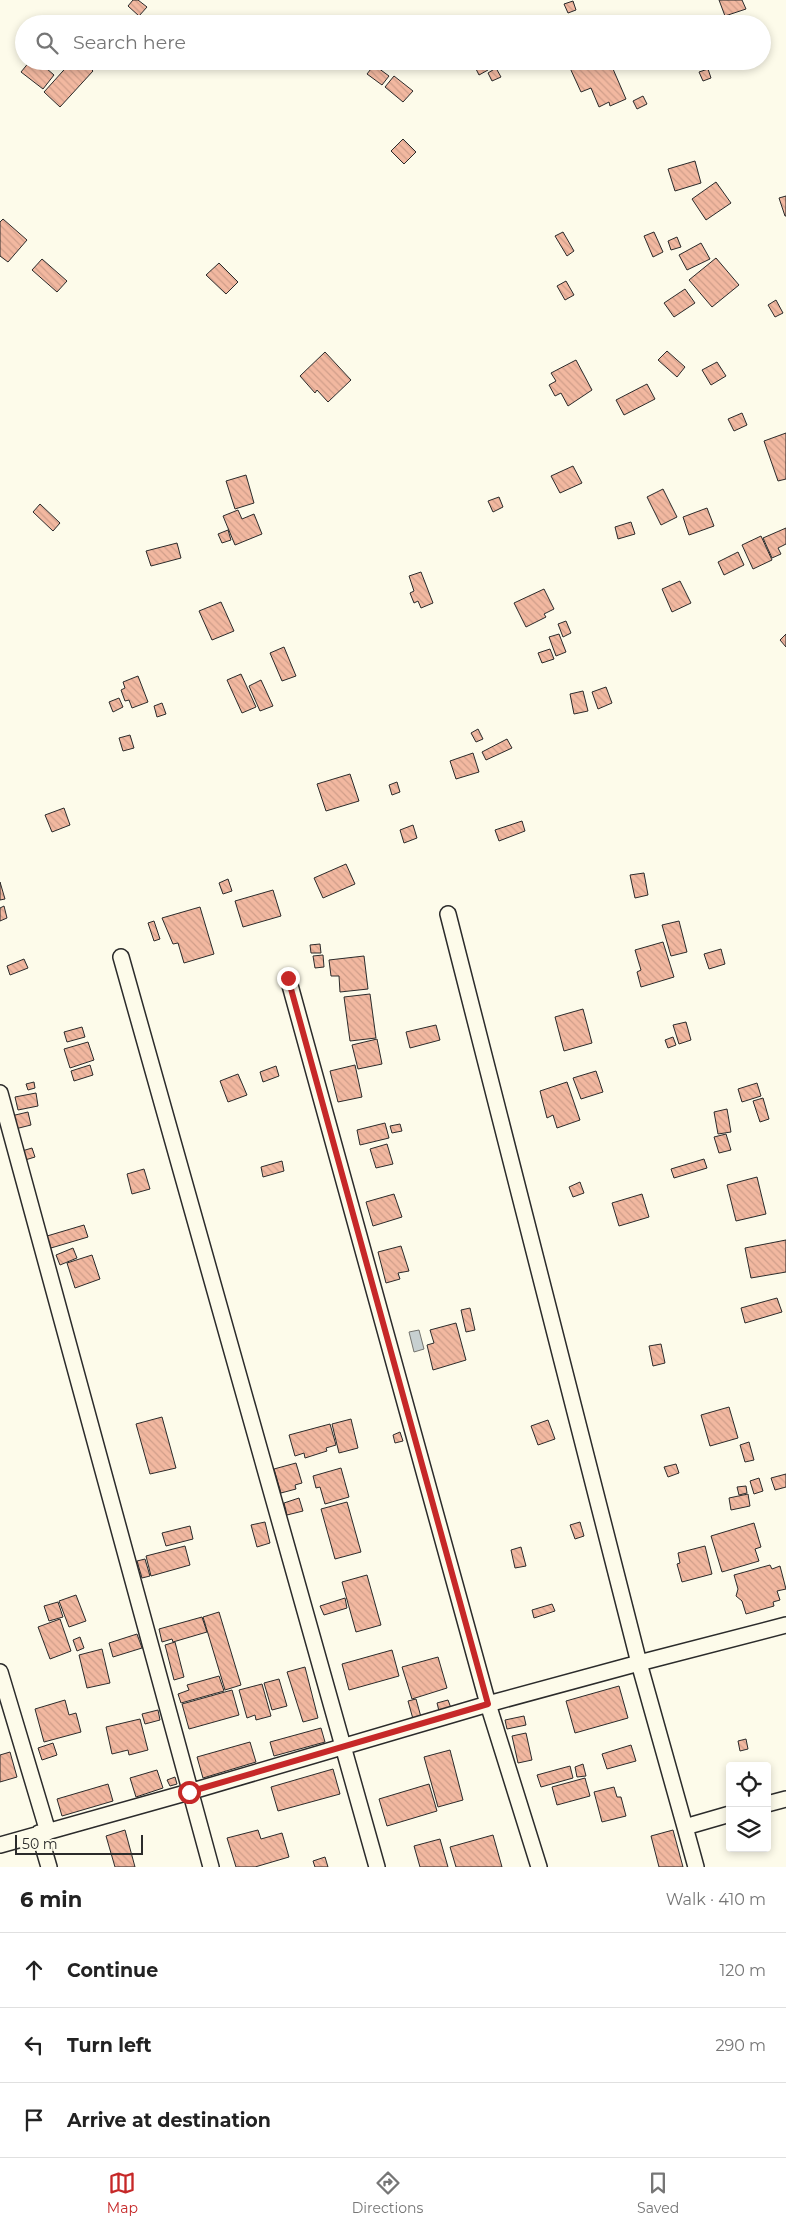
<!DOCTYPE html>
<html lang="en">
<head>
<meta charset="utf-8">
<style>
	:root { --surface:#fff; --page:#f6f6f6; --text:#222; --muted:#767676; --line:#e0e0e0; --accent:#c62828 }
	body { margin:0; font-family:Montserrat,sans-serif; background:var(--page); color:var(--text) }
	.controls { position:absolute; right:15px; bottom:15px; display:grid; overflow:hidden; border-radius:5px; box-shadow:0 2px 8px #0003 }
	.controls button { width:45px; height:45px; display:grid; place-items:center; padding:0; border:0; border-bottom:1px solid var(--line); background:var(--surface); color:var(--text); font:25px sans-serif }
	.scale { position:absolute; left:15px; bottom:12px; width:128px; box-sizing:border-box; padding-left:5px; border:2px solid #2b2b2b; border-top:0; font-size:14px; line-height:18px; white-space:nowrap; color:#2b2b2b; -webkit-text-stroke:4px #fdfbea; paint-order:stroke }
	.stop { position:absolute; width:15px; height:15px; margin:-11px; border:4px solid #c62828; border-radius:50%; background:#fff }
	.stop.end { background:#c62828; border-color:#fff; box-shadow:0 1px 5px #0008 }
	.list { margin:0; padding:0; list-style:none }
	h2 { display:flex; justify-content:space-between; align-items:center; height:65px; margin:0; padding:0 20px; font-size:21px }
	h2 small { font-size:16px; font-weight:400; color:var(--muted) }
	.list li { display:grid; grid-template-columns:32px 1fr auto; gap:15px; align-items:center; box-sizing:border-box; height:75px; padding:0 20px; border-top:1px solid var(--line) }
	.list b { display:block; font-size:19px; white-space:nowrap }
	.list em { font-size:16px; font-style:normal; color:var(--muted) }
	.icon { flex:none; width:28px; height:28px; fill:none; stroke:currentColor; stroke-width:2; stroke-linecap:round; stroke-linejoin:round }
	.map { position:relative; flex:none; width:786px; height:1867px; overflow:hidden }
	.search { position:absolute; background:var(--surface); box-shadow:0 2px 8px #0003; left:15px; right:15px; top:15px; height:55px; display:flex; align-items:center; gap:12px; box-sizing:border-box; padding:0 18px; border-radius:28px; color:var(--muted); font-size:19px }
	.sheet { height:290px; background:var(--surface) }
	nav { display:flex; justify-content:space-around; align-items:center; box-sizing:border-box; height:70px; border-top:1px solid var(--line); background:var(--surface); font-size:14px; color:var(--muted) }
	nav a { display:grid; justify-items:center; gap:2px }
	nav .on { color:var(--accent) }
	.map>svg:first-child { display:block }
	.water { fill:#c7d0d0; stroke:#74746e }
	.building { fill:url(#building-back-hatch); stroke:#2b2b2b }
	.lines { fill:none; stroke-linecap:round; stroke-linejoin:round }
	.street-casing { stroke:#2b2b2b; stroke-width:18 }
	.street { stroke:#fdfbea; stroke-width:15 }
	.route { stroke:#c62828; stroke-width:6 }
</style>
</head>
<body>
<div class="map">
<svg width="786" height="1867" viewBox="0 0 786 1867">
	<defs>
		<pattern id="building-back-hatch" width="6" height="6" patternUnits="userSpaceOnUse" patternTransform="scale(1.25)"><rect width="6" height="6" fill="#f2b8a0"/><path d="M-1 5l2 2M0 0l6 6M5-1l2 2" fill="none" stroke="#d09e8a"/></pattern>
	</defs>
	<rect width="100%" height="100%" fill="#fdfbea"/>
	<path class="water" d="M419 1330 424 1349 414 1352 409 1332Z"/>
	<path class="building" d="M133 0H138L147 7 139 16 128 6Z
		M719 0H742L746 9 725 16Z
		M573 1 576 10 568 13 564 4Z
		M30 61H38L54 75 43 89 21 72Z
		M72 61H83L93 71 60 107 44 92Z
		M472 61H484L488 70 479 75Z
		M585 61H612L615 68 613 69 626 99 610 106 609 102 599 107 591 88 581 92 570 68Z
		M374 65 389 76 382 85 367 74Z
		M496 68 501 77 492 81 488 73Z
		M708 69 711 78 703 81 699 72Z
		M394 76 413 91 403 102 385 87Z
		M643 96 647 104 637 109 633 101Z
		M403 139 416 152 404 164 391 151Z
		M695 161 701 183 675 191 668 169Z
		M716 182 731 203 706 220 692 199Z
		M786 196V216H785L779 198Z
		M3 219 27 240 8 262 0 256V222Z
		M563 232 574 251 567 256 555 236Z
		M654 232 663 252 653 257 644 236Z
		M677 237 681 247 671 250 668 241Z
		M701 243 710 259 687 270 679 255Z
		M716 258 739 285 712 307 689 280Z
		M42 259 67 281 57 292 32 270Z
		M219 263 238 282 226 294 206 275Z
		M566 281 574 295 565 300 557 286Z
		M685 289 695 303 674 317 664 303Z
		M776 300 783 313 775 317 768 305Z
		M667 351 685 367 677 377 658 360Z
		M325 352 351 380 328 402 317 390 315 393 300 376Z
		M576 360 592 390 568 406 561 393 555 396 549 385 556 381 551 373Z
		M717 362 726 376 711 385 702 370Z
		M647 384 655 399 624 415 616 400Z
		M742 413 747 425 734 431 728 419Z
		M786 433V479L778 481 764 441Z
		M573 466 582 483 560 493 551 476Z
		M246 475 254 503 235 509 226 481Z
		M663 489 677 517 661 525 647 497Z
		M499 497 503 507 493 512 488 501Z
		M40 504 60 523 53 531 33 512Z
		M707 508 714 526 689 535 683 517Z
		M238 510 242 519 254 514 262 534 235 545 223 516Z
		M631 522 635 534 618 539 615 527Z
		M786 528V544L778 548 781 554 772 558 763 538Z
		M228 530 231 540 222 543 218 534Z
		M761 536 772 560 753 569 742 545Z
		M177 543 181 558 151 566 146 551Z
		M738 552 744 565 724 575 718 562Z
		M421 572 433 603 421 608 418 601 414 603 410 593 414 591 409 576Z
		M680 581 691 603 672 612 662 589Z
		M544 589 554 609 544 614 546 617 526 627 514 603Z
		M221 602 234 631 212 640 199 611Z
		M566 621 571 633 563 637 558 624Z
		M559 634 566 652 556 656 549 637Z
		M786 634V647L780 640Z
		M284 647 296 676 282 681 270 653Z
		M550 649 554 659 542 663 538 653Z
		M241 674 256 707 242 713 227 680Z
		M138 676 148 702 132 708 129 700 125 701 121 690 125 688 123 682Z
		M261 680 273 706 260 711 249 686Z
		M606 687 612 703 598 709 592 692Z
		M583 691 588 711 574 714 570 694Z
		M119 698 123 707 113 712 109 702Z
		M162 703 166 714 157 717 154 706Z
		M478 729 483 739 476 742 471 733Z
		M130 735 134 748 123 751 119 738Z
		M507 739 512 748 486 760 482 752Z
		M473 753 479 772 456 779 450 761Z
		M350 774 359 801 326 811 317 784Z
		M397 782 400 792 392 795 389 785Z
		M64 808 70 825 52 832 45 815Z
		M522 821 525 831 499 841 495 830Z
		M413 825 417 838 404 843 400 830Z
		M346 864 355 884 323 898 314 878Z
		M644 873 648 895 635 898 630 875Z
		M228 879 232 891 223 894 219 883Z
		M0 882 5 899 0 900Z
		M273 890 281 916 243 927 235 901Z
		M4 906 7 918 0 921V908Z
		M200 907 214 954 184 963 178 943 173 944 162 918Z
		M154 921 160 939 154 941 148 923Z
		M679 921 687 952 671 956 662 925Z
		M663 942 674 977 641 987 637 972 641 970 635 950Z
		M320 944 321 953H311L310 945Z
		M721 949 725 964 709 969 704 954Z
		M323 955 324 967 315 968 313 956Z
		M364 956 368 989 340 992 339 976H331L329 960Z
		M24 959 28 968 10 975 7 966Z
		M370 994 376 1038 350 1041 344 997Z
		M583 1009 592 1043 564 1051 555 1017Z
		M686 1022 691 1040 679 1044 673 1025Z
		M436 1025 440 1040 410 1048 406 1032Z
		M82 1027 85 1037 67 1042 64 1032Z
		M673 1037 676 1045 668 1048 665 1040Z
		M377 1039 382 1064 358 1069 352 1045Z
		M88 1042 94 1060 70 1068 64 1049Z
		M90 1065 93 1075 74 1081 71 1071Z
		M355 1065 362 1097 338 1102 330 1071Z
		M276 1066 279 1076 263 1082 260 1072Z
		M596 1071 603 1092 581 1099 573 1078Z
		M238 1074 247 1095 228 1102 220 1081Z
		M34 1082 35 1088 28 1090 26 1084Z
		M567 1082 580 1120 557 1128 553 1115 547 1118 540 1091Z
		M757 1083 761 1096 742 1102 738 1089Z
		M36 1093 38 1106 18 1110 15 1097Z
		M763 1098 769 1119 760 1122 753 1101Z
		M727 1109 731 1132 718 1134 714 1112Z
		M28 1112 31 1125 15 1129 11 1116Z
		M385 1123 389 1138 360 1145 357 1130Z
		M400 1124 402 1131 392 1133 390 1126Z
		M726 1134 731 1150 719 1153 714 1137Z
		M387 1144 393 1164 376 1168 370 1149Z
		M32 1148 35 1157 25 1160 22 1151Z
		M704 1159 707 1168 674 1178 671 1169Z
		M282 1161 284 1171 263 1177 261 1167Z
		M144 1169 150 1189 132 1194 127 1174Z
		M757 1177 766 1214 736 1221 727 1185Z
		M580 1182 584 1193 573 1197 569 1187Z
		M394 1194 402 1217 373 1226 366 1202Z
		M642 1194 649 1217 619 1226 612 1203Z
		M84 1225 88 1237 51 1248 47 1236Z
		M786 1240V1272L751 1278 745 1248Z
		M401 1246 409 1271 398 1273 400 1279 386 1283 378 1252Z
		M73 1248 77 1258 60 1265 56 1255Z
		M92 1255 100 1279 75 1288 67 1263Z
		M777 1298 782 1312 745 1323 741 1308Z
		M470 1308 475 1330 466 1332 461 1310Z
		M456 1323 466 1360 433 1370 427 1345 434 1343 430 1330Z
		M661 1344 665 1363 653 1366 649 1346Z
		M729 1407 738 1438 710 1446 701 1415Z
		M162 1417 176 1468 150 1474 136 1424Z
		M351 1419 358 1448 339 1453 332 1424Z
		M548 1420 555 1439 538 1445 531 1426Z
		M330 1424 336 1445 326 1448 327 1451 305 1458 304 1453 295 1456 289 1435Z
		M400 1432 403 1441 395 1443 393 1435Z
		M749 1442 754 1460 745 1462 740 1445Z
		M296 1463 302 1483 295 1485 296 1489 281 1493 274 1469Z
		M676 1464 679 1473 668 1477 664 1467Z
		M341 1468 349 1497 325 1504 320 1487 316 1488 313 1476Z
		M786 1474V1487L775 1490 771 1478Z
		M759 1478 763 1491 754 1494 750 1481Z
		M746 1486 747 1493 739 1495 737 1487Z
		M748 1494 750 1506 731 1510 729 1498Z
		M299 1498 303 1511 287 1515 284 1503Z
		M347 1502 361 1552 335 1559 321 1509Z
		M265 1522 270 1543 257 1547 251 1525Z
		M580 1522 584 1536 575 1539 570 1525Z
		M754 1523 761 1547 755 1549 759 1561 722 1572 711 1536Z
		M190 1526 193 1539 166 1546 162 1533Z
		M185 1546 190 1565 151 1576 146 1556Z
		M705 1546 712 1574 682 1582 677 1564 680 1563 678 1553Z
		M521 1547 526 1566 515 1568 511 1550Z
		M145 1559 150 1576 142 1578 137 1561Z
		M770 1565 772 1569 780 1566 786 1589 777 1591 780 1600 773 1602 774 1606 746 1614 742 1601 736 1596 738 1589 734 1575Z
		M367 1575 381 1625 356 1632 342 1582Z
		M76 1595 86 1621 69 1627 59 1601Z
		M345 1598 347 1608 324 1615 320 1606Z
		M58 1602 63 1617 49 1621 44 1606Z
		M552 1604 555 1611 534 1618 532 1610Z
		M219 1612 241 1685 225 1690 203 1617Z
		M202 1617 207 1632 173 1642 172 1639 162 1642 159 1629Z
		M60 1619 71 1651 50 1659 38 1627Z
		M137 1634 142 1648 113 1657 109 1643Z
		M80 1637 84 1648 77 1651 73 1640Z
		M175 1642 184 1677 174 1680 165 1645Z
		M102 1649 110 1683 87 1688 79 1655Z
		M392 1650 399 1676 349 1690 342 1664Z
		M438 1657 447 1688 412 1699 402 1667Z
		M305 1667 318 1718 303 1722 287 1672Z
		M219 1676 224 1691 181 1703 178 1694 189 1690 187 1685Z
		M279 1679 287 1706 272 1710 264 1683Z
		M262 1684 271 1716 256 1720 255 1715 247 1718 239 1690Z
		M619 1686 628 1718 575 1733 566 1701Z
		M232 1690 239 1715 189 1729 182 1704Z
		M416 1699 421 1717 413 1719 408 1701Z
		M65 1700 69 1715 76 1713 81 1732 44 1742 35 1709Z
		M448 1700 451 1708 439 1711 437 1703Z
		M158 1710 160 1720 145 1724 142 1714Z
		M524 1716 526 1725 507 1729 505 1720Z
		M140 1719 148 1750 129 1755 128 1750 112 1754 106 1727Z
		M321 1728 325 1742 274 1756 270 1742Z
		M526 1733 532 1760 518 1763 512 1736Z
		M746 1739 748 1749 740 1751 738 1741Z
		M250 1742 256 1762 203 1778 197 1757Z
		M53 1743 57 1755 42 1760 38 1748Z
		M631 1745 636 1761 607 1769 602 1754Z
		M450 1750 463 1800 438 1807 424 1757Z
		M10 1752 17 1777 0 1782V1755Z
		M583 1764 586 1776 577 1777 575 1767Z
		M570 1766 573 1778 541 1787 537 1775Z
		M333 1769 340 1794 278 1811 271 1787Z
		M157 1770 163 1788 136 1797 130 1778Z
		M175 1777 177 1784 170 1786 167 1780Z
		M585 1778 590 1796 557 1805 552 1787Z
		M108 1784 113 1801 62 1816 57 1799Z
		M429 1784 437 1811 387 1826 379 1799Z
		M614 1787 617 1797H621L626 1816 602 1822 594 1792Z
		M125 1830 135 1867H115L106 1836Z
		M258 1830 261 1839 282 1833 289 1857 255 1867H236L227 1838Z
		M673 1830 683 1867H659L651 1836Z
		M493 1835 502 1867H456L450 1847Z
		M440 1839 448 1867H420L414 1846Z
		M325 1857 328 1867H315L313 1861Z"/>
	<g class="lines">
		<defs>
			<path id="street" d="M448 914 639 1663 786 1625
				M121 957 377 1867
				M288 978 488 1704 539 1867
				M0 1093 211 1867
				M0 1672 48 1832
				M767 1804 786 1799
				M685 1827 696 1867
				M39 1833 49 1867
				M0 1845 189 1792 488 1704 639 1663 685 1827 730 1814"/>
		</defs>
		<use href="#street" class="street-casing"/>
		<use href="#street" class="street"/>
	</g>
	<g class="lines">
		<path class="route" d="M189 1792 488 1704 288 978"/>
	</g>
</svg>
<div class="controls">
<button><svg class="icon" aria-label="locate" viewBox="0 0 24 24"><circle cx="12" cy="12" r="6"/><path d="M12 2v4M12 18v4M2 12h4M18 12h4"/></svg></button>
<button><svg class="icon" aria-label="layers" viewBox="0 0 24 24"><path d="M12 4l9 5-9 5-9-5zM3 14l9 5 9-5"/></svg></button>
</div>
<div class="scale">50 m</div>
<div class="stop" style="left:189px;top:1792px"></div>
<div class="stop end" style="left:288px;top:978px"></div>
<div class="search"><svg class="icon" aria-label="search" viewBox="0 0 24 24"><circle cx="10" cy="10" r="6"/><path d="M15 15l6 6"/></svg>Search here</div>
</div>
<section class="sheet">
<h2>6 min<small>Walk · 410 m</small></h2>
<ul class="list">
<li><svg class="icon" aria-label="ahead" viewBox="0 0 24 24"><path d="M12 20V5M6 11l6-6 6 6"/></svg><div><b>Continue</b></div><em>120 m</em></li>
<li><svg class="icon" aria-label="left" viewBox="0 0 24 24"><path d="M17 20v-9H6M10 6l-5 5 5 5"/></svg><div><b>Turn left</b></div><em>290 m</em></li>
<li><svg class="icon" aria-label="arrive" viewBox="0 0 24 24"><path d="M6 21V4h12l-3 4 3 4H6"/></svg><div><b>Arrive at destination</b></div></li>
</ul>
</section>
<nav>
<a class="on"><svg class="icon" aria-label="map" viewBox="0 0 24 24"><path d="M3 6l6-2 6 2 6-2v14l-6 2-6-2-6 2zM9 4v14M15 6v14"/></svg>Map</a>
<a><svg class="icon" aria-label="directions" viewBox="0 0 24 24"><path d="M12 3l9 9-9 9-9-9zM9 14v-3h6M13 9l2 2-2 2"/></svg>Directions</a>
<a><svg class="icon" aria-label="saved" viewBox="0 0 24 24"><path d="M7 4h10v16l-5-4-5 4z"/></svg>Saved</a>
</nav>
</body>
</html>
